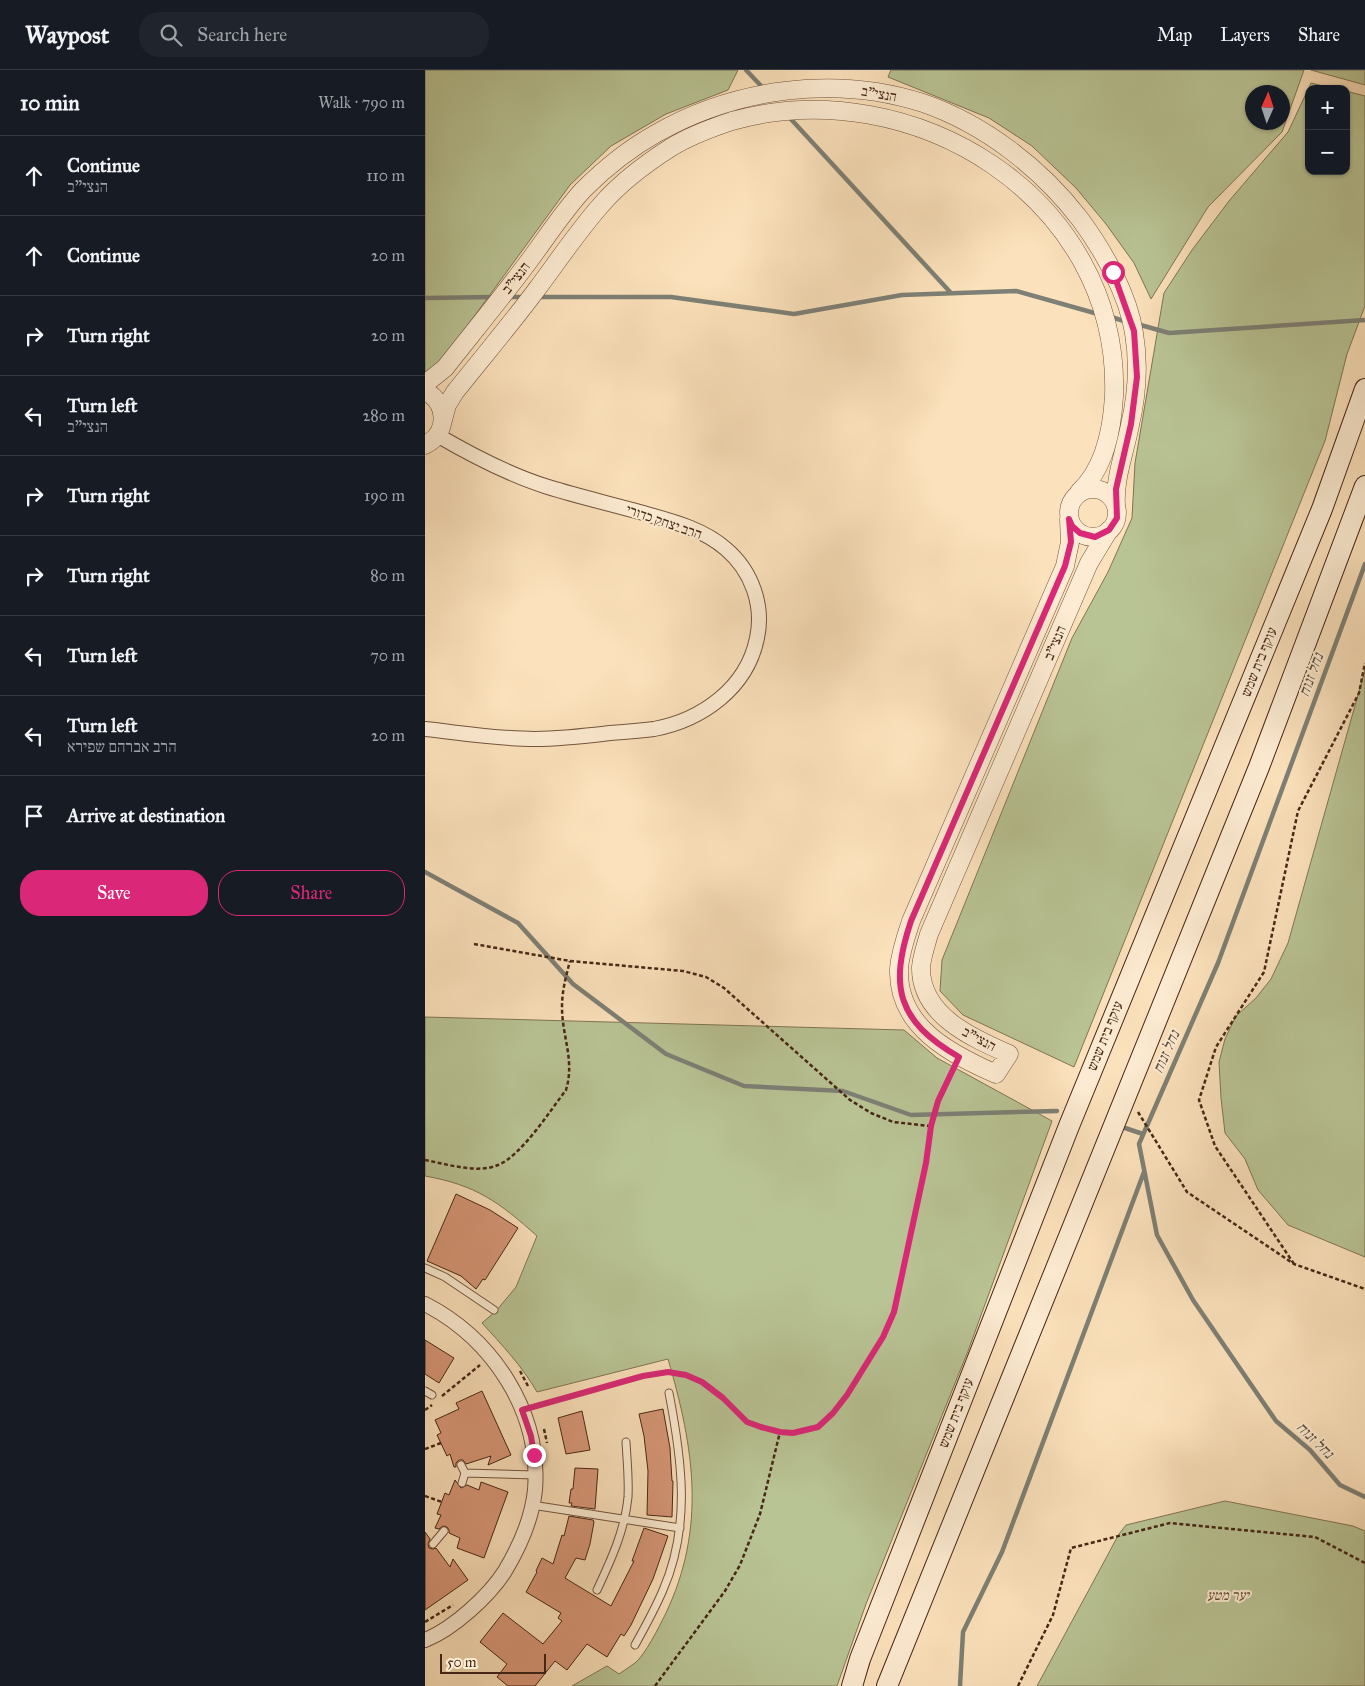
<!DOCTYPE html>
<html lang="en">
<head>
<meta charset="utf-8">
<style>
	:root { --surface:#171b24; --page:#20242c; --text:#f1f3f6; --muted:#9ea1a6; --line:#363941; --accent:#db2777 }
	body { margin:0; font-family:"IM FELL Great Primer","Frank Ruhl Libre",serif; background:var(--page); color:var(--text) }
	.controls { position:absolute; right:15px; top:15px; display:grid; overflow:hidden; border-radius:10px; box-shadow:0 1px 4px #0004 }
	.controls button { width:45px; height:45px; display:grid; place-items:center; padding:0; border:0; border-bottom:1px solid var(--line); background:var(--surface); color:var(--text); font:25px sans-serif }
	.compass { position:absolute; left:820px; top:15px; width:45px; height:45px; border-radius:50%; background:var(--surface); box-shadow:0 1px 4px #0004; rotate:3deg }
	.scale { position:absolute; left:15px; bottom:12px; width:106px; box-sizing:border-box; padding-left:5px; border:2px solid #472614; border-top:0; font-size:14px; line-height:18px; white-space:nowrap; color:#472614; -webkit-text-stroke:4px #fdecd3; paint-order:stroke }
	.stop { position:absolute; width:15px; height:15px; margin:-11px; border:4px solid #db2777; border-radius:50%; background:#fff }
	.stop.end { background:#db2777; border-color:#fff; box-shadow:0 1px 5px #0008 }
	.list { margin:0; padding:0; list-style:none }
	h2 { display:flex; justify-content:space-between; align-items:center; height:65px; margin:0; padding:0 20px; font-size:21px }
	h2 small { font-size:16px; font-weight:400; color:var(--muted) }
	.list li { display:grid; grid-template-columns:32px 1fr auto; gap:15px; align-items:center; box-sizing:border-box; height:80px; padding:0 20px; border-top:1px solid var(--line) }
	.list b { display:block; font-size:19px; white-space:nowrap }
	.list p { margin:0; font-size:16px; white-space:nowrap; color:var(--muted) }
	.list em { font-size:16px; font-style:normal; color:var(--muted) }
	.actions { display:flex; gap:10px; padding:15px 20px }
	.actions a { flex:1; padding:11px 0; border:1px solid var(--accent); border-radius:20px; text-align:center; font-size:18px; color:var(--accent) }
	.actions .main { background:var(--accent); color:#fff }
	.icon { flex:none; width:28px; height:28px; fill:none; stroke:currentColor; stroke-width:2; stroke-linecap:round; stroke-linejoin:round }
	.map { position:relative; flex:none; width:940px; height:1616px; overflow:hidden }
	header { display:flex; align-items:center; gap:30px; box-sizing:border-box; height:70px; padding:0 25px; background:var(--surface); border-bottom:1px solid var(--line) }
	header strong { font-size:24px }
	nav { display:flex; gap:28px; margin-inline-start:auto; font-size:18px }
	.search { width:350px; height:45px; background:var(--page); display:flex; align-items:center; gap:12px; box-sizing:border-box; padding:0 18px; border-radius:20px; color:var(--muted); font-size:19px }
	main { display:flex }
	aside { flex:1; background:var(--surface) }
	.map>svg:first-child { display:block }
	.green { fill:#b9c495; stroke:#807554; fill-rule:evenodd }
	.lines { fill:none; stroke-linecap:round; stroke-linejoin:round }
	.stream { stroke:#7d8076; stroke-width:4.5 }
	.building { fill:#d89778; stroke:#472614 }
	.service-casing { stroke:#74553e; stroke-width:9 }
	.minor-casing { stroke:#74553e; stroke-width:16 }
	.tertiary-casing { stroke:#74553e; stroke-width:19 }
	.secondary-casing { stroke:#472614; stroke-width:22 }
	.path { stroke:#472614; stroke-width:2.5; stroke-dasharray:4 2.5; stroke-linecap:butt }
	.service { stroke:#fdecd3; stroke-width:7 }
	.minor { stroke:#fdecd3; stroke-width:14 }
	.tertiary { stroke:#fdecd3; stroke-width:18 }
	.secondary { stroke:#fdecd3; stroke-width:20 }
	.route { stroke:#db2777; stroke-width:6 }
	.labels { text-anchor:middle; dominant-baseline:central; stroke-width:4; stroke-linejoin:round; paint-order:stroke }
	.street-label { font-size:14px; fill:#472614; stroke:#fdecd3 }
	.park-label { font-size:14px; font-style:italic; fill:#644e34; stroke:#fdecd3 }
	.water-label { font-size:15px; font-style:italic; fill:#5e4c3d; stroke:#fdecd3 }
</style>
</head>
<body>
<header>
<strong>Waypost</strong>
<div class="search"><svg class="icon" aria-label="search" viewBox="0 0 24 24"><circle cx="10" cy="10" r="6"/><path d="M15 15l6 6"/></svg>Search here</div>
<nav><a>Map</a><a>Layers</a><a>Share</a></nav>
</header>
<main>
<aside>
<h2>10 min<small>Walk · 790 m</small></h2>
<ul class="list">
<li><svg class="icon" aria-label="ahead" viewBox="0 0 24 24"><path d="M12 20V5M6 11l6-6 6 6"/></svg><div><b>Continue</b><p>הנצי&quot;ב</p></div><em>110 m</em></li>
<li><svg class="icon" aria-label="ahead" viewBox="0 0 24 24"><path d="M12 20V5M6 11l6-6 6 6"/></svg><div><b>Continue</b></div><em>20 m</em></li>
<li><svg class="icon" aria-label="right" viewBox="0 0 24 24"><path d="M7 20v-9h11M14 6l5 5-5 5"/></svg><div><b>Turn right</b></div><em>20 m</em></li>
<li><svg class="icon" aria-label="left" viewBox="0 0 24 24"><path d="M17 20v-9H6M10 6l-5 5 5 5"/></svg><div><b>Turn left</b><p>הנצי&quot;ב</p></div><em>280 m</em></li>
<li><svg class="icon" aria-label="right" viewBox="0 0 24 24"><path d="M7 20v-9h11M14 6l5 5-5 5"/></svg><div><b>Turn right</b></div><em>190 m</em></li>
<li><svg class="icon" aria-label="right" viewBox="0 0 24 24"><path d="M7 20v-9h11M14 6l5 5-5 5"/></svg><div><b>Turn right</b></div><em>80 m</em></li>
<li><svg class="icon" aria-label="left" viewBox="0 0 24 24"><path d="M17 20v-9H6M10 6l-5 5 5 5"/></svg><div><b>Turn left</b></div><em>70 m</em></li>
<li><svg class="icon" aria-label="left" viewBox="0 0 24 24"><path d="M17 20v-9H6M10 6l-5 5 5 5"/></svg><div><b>Turn left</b><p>הרב אברהם שפירא</p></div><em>20 m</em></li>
<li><svg class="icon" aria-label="arrive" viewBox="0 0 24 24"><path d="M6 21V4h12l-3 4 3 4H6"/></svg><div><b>Arrive at destination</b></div></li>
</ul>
<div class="actions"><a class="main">Save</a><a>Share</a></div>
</aside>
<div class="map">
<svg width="940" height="1616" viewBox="0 0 940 1616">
	<rect width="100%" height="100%" fill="#fce2bc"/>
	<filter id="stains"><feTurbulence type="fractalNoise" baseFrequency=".004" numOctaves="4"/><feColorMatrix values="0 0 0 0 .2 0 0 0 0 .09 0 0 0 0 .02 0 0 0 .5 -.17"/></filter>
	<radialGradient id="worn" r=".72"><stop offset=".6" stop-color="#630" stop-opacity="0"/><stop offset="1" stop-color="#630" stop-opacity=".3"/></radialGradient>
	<path class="green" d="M0 0H313L303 20 241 44 186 76 145 115 13 296 0 304Z
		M466 0H879L857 62 783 137 726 229 709 193 681 154 651 118 607 76 564 48 463 7ZM828 22H858V52H828Z
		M886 0H940V15Z
		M886 13 910 19H884V101H921V21L940 26V236L922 284 900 371 649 997 538 945 515 921 517 890 647 568 683 502 707 448 710 393 739 223 767 180 804 131 863 62Z
		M940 600V1187L863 1155 833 1120 820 1089 800 1063 796 1028 794 992 800 969 811 946 831 928 846 909 863 873Z
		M0 947 479 960 512 988 627 1051 543 1281 441 1534 412 1616H147L182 1596 194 1604C199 1600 205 1597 210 1593 220 1585 234 1557 240 1545 282 1458 269 1378 243 1289L112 1322C97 1296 77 1275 57 1253L71 1241 91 1217 112 1166C74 1132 51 1115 0 1106Z
		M800 1431 928 1456 940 1461V1616H612L694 1464 701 1455Z"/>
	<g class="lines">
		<path class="stream" d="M321 0 339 19
			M364 47 526 223
			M81 227H99
			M111 227H246L369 244 477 225 591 221 673 244
			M0 228 69 227
			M683 246 702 252
			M712 254 744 263 940 250
			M940 494 793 893 714 1074 732 1165 768 1230 851 1351 885 1380 915 1415 940 1427
			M0 802 93 853 148 914 241 984 319 1016 418 1021 486 1045 632 1041
			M700 1058 718 1064
			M535 1616 538 1562 577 1482 719 1102"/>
	</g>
	<path class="building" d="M31 1124 65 1140 93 1158 60 1210 58 1209 51 1219 36 1206 2 1191Z
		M0 1270 29 1288 14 1313 0 1304Z
		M57 1321 86 1385 63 1395 66 1386 41 1394 38 1390H34L31 1393V1397H29L25 1384 22 1386 12 1365 16 1363 10 1350 34 1339 31 1333Z
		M238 1339 245 1378 247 1411H248L247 1447 222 1445 223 1401 219 1366 214 1344Z
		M157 1341 165 1380 141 1384 133 1348Z
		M150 1398 173 1399 170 1439 146 1436 147 1433H144L146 1419H148Z
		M30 1410 36 1418 42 1415 54 1420 56 1412 83 1422 59 1488 32 1478 35 1468 24 1463V1460L22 1457 18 1456 14 1459 10 1458 16 1445 12 1444 20 1423 24 1425Z
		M144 1446 168 1450 169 1452 165 1474 160 1490 151 1488 140 1508 186 1536 209 1491H207L219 1458 243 1466 228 1509 206 1555 199 1566 196 1564 182 1587 162 1574 142 1600 130 1591 110 1616H83L72 1607 82 1594 55 1572 78 1543 118 1574 137 1551 133 1548 136 1543 101 1522 112 1502 111 1501 117 1488 128 1494 137 1465 139 1466Z
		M0 1462 5 1469 3 1474 4 1478 8 1479 11 1478 25 1497 28 1489 43 1510 0 1540Z"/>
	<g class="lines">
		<defs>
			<path id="service" d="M0 1198 20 1207 69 1240
				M0 1321 7 1325
				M36 1395 40 1403 37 1413
				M40 1403 110 1405
				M107 1435 255 1458
				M8 1474 19 1461
				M172 1520C186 1490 200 1460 203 1427 204 1409 202 1390 201 1372
				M210 1575C220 1557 230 1539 238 1520 266 1456 257 1390 244 1323"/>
			<path id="minor" d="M0 659C37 663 73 669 110 669 135 669 160 666 185 663 200 662 214 661 229 659 277 650 322 618 332 568 339 536 327 501 301 479 276 457 242 450 211 441 182 433 152 426 123 417 84 405 48 386 12 365
				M0 1234C68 1269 116 1342 110 1420 107 1449 95 1476 80 1501 64 1526 28 1559 0 1570"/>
			<path id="tertiary" d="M0 314 20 298C46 265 73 232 98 199 118 173 136 144 158 120 180 98 205 78 232 63 311 18 411 5 498 33 559 54 616 98 655 149 678 180 703 224 709 263 714 293 712 325 705 355 700 382 689 409 691 436
				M0 321C23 333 24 363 0 375
				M18 350 22 335 30 322C58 287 86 254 112 219 133 191 153 161 176 135 195 113 220 94 245 78 264 66 286 58 307 51 488 0 696 129 689 326 687 360 680 398 654 422
				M644 443a24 24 0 1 1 48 0a24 24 0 1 1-48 0Z
				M644 449 645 472 640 496 486 851C481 867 475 883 474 899 472 957 526 984 571 1004L584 984C547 968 495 945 496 897 497 886 501 875 504 864L664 493 684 460"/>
			<path id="secondary" d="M427 1616 435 1589 644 1056 897 439 940 319
				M462 1616 834 697 940 416"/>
		</defs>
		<use href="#service" class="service-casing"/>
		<use href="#minor" class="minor-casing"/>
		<use href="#tertiary" class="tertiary-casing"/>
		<use href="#secondary" class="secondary-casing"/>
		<path class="path" d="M49 874 145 891 258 901 281 907 299 918 425 1030 446 1043 468 1052 505 1056
			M713 1042 762 1122 869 1194 940 1219
			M0 1090C21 1094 53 1104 73 1095 96 1086 125 1041 141 1020 150 990 137 967 137 937 137 921 141 906 145 891
			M869 1194 790 1076 774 1030 791 977 839 902 873 741 934 623 940 593
			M95 1301 103 1316
			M17 1326 55 1295
			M111 1336 218 1306 243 1302 261 1305 277 1312 298 1328 322 1352 336 1357 355 1362 368 1363 393 1357 408 1343 422 1325 458 1267 469 1242 501 1093 505 1056 513 1031 528 1000
			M0 1340 7 1335
			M119 1359 122 1373
			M0 1379 16 1373
			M0 1426 17 1432
			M0 1552 28 1535
			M230 1616 300 1521 315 1495 335 1444 355 1362
			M593 1616 628 1545 646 1478 745 1453 890 1467 940 1493"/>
		<use href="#service" class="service"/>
		<use href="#minor" class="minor"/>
		<use href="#tertiary" class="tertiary"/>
		<use href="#secondary" class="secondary"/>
	</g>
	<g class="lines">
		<path class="route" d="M109 1385 106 1366 97 1340 218 1306 243 1302 261 1305 277 1312 298 1328 322 1352 336 1357 355 1362 368 1363 393 1357 408 1343 422 1325 458 1267 469 1242 501 1093 506 1056 513 1031 534 987C472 951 464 917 486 851L640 496 646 472 644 449 647 456 655 463 670 467 684 460 692 448 691 419 706 354 712 307 709 261 688 202"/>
	</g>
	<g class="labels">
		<g class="street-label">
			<text transform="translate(454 24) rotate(10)">הנצי"ב</text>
			<text transform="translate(91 208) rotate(-52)">הנצי"ב</text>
			<text transform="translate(239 452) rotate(19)">הרב יצחק כדורי</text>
			<text transform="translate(630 573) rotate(-67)">הנצי"ב</text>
			<text transform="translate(834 592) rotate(-68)">עוקף בית שמש</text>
			<text transform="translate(680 966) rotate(-68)">עוקף בית שמש</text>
			<text transform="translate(554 969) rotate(28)">הנצי"ב</text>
			<text transform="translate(531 1343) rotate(-69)">עוקף בית שמש</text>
		</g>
		<g class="park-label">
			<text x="803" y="1525">יער מטע</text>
		</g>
		<g class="water-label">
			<text transform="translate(886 605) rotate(-70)">נחל זנוח</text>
			<text transform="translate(741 982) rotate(-66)">נחל זנוח</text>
			<text transform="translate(890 1370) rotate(44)">נחל זנוח</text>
		</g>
	</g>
	<rect width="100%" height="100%" filter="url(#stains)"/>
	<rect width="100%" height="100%" fill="url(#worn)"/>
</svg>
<div class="controls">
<button>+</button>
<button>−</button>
</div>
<svg class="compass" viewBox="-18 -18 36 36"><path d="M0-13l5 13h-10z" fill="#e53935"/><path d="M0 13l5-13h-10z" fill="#9ea1a6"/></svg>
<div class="scale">50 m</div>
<div class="stop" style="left:688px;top:202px"></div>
<div class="stop end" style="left:109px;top:1385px"></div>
</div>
</main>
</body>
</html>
